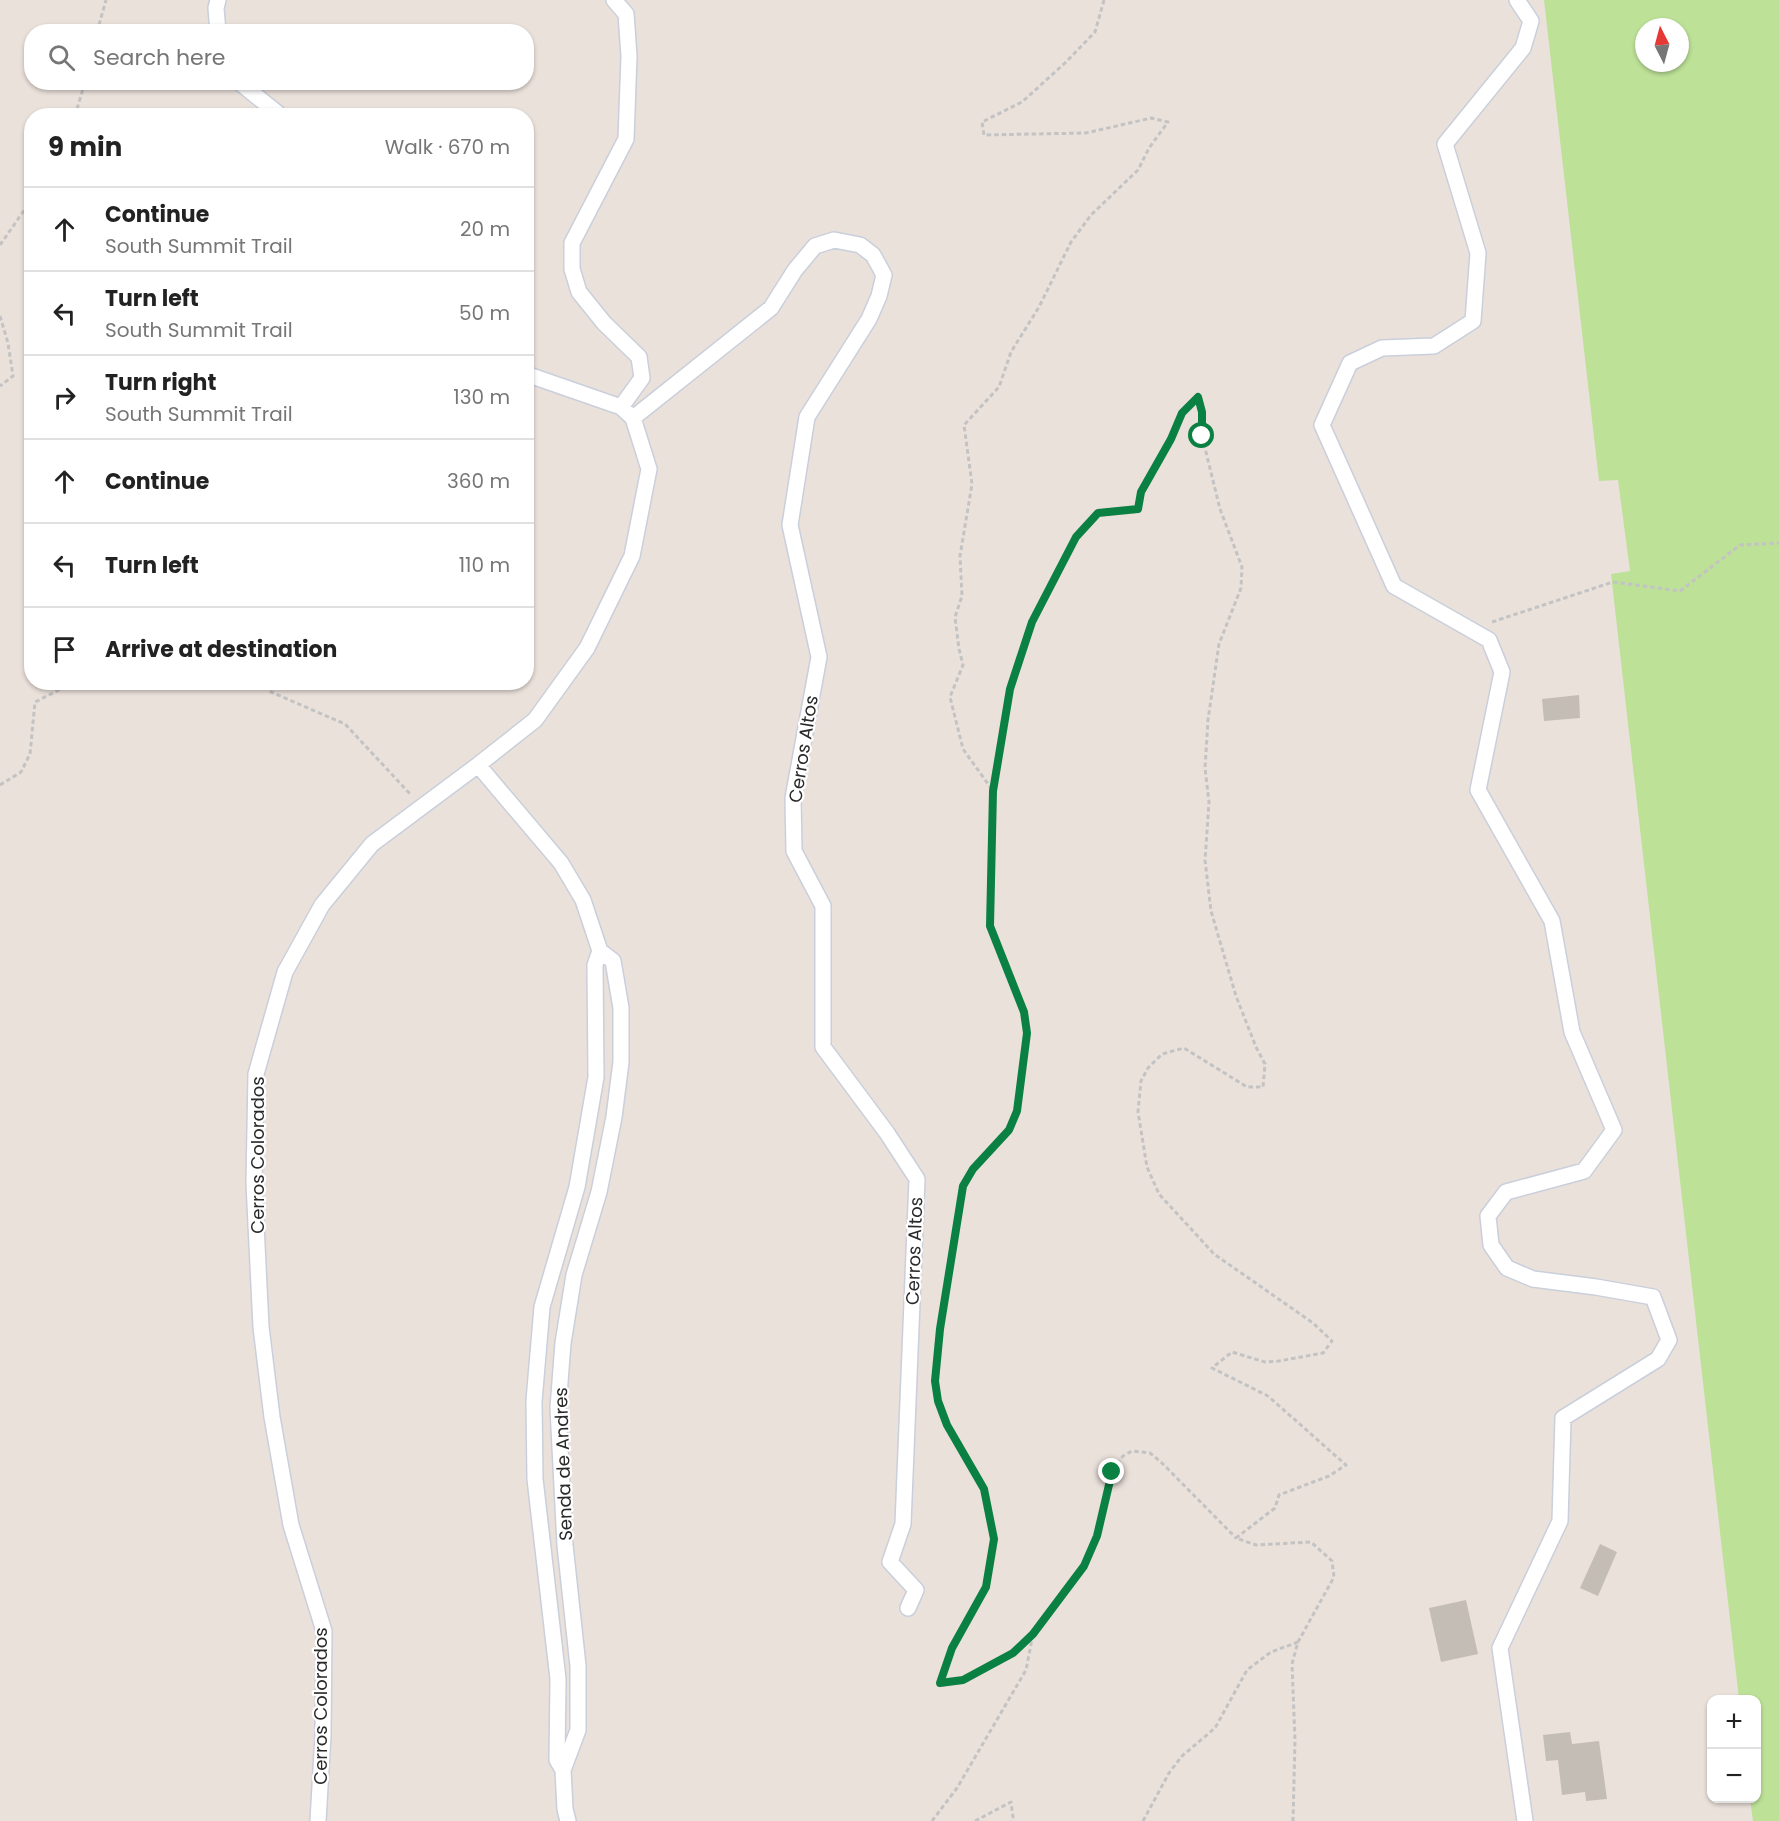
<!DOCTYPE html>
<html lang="en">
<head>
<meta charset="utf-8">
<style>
	:root { --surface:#fff; --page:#f2f2f2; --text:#222; --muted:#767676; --line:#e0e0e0 }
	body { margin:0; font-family:Poppins,sans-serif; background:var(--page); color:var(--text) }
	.controls { position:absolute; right:18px; bottom:18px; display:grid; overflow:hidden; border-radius:12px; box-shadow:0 2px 4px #0004 }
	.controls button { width:54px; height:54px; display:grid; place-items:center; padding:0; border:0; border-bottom:2px solid var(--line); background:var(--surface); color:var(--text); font:30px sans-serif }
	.compass { position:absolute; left:1635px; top:18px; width:54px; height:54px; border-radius:50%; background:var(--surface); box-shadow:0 2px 4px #0004; rotate:354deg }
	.stop { position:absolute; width:18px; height:18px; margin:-14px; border:4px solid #0b8043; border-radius:50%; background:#fff }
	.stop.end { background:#0b8043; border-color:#fff; box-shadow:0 2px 6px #0008 }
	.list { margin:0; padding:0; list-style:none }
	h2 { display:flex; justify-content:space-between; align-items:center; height:78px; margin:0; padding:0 24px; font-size:26px }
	h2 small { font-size:20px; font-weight:400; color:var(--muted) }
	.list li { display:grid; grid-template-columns:39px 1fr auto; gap:18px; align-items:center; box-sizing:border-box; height:84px; padding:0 24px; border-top:2px solid var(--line) }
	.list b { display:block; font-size:22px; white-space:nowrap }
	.list p { margin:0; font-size:20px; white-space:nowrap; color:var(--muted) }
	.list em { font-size:20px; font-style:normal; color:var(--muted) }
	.icon { flex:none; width:33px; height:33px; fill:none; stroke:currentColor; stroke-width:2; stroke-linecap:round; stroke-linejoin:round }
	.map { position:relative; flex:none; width:1779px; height:1821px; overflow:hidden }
	.search { position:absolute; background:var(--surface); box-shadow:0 2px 4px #0004; left:24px; top:24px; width:510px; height:66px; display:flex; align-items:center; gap:15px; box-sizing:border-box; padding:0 21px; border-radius:24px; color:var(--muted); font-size:22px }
	.panel { position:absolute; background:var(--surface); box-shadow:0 2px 4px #0004; left:24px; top:108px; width:510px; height:582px; border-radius:24px }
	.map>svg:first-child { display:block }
	.green { fill:#bde197; fill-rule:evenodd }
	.building { fill:#c3bdb6 }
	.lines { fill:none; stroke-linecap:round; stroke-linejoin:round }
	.street-casing { stroke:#c9cfdb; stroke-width:18 }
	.path { stroke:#c3c3c3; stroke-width:3; stroke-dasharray:4.5 3; stroke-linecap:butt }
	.street { stroke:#fff; stroke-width:15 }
	.route { stroke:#0b8043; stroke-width:8 }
	.labels { text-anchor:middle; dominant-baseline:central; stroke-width:4.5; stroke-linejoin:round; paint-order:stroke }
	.street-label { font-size:18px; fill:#292929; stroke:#fff }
</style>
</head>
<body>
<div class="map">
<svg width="1779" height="1821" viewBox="0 0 1779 1821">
	<rect width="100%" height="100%" fill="#ebe1db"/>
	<path class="green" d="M1544 0H1779V1821H1753L1750 1799 1756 1798V1700L1739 1699 1611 574 1630 571 1618 480 1599 481ZM1644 27H1680V63H1644Z"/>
	<path class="building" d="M1579 695 1580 718 1544 721 1542 699Z
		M1600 1544 1617 1552 1598 1596 1580 1588Z
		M1466 1600 1478 1654 1441 1662 1429 1608Z
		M1570 1732 1572 1744 1599 1741 1607 1799 1586 1801 1585 1792 1562 1795 1558 1760 1546 1761 1543 1735Z"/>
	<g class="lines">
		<defs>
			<path id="street" d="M614 0 626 14 629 56 626 139 572 243V269L579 292 604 323 639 357 642 378 621 407
				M1517 0 1531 21 1523 48 1445 144 1478 253 1473 321 1434 346 1382 348 1350 363 1322 425 1394 586 1489 640 1502 672 1478 790 1552 921 1572 1032 1614 1130 1584 1171 1506 1192 1488 1216 1491 1245 1507 1268 1533 1279 1596 1287 1653 1297 1669 1340 1658 1359 1563 1418 1560 1521 1500 1648 1525 1821
				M218 32 216 8 218 0
				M239 82 281 116
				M633 418 771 308 795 270 815 246 834 240 860 245 873 255 884 275 879 296 869 319 807 417 790 525 819 657 793 798 794 851 823 906V1047L887 1133 917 1179 903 1524 890 1562 916 1590 908 1608
				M478 765 561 863 583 900 600 951 613 961 621 1008V1062L614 1117 599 1192 574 1275 563 1343 558 1408 565 1545 578 1666V1730L563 1770 565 1809 568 1821
				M563 1770 557 1760 558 1679 535 1479 534 1401 542 1307 577 1187 596 1077 595 965 600 951
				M318 1821 323 1735 324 1631 291 1525 272 1417 261 1327 254 1183 256 1074 285 972 322 905 372 844 478 765 535 720 587 648 632 556 649 469 633 418 621 407 526 374"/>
		</defs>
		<use href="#street" class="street-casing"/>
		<path class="path" d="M1104 0 1095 32 1065 63 1022 102 982 122 984 135 1086 133 1151 118 1168 122 1149 148 1138 170 1091 215 1071 242 1039 307 1011 352 999 387 964 425 972 484 960 556 962 596 955 617 959 649 963 665 950 697 963 749 993 791 1010 689 1032 622 1076 537 1098 513 1138 509 1141 492 1171 439 1182 413 1198 397 1202 412V436L1220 509 1242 567 1241 588 1219 644 1208 720 1205 768 1209 802 1205 860 1211 911 1236 996 1256 1047 1265 1064 1263 1087H1247L1184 1048 1162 1054 1148 1068 1141 1081 1138 1112 1147 1167 1159 1194 1214 1254 1313 1323 1332 1341 1323 1353 1279 1361 1265 1362 1232 1352 1212 1368 1268 1396 1346 1465 1329 1476 1279 1495 1275 1508 1236 1538 1256 1545 1311 1542 1332 1561 1334 1577 1298 1642 1292 1664 1295 1740 1293 1821
			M97 32 106 0
			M75 116 85 82
			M0 245 32 199
			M0 316 8 343 13 376 0 386
			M1492 622 1613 582 1680 591 1740 545 1779 543
			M258 682 271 692 345 724 411 795
			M0 785 21 772 30 754 35 702 75 682
			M993 791 990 926 1024 1012 1027 1033 1017 1111 1009 1130 973 1169 962 1186 940 1329 935 1381 938 1401 947 1425 984 1489 994 1539 986 1587 952 1648 940 1683 963 1680 1013 1653 1033 1634 1084 1566 1097 1536 1112 1472 1123 1456 1132 1451 1150 1453 1162 1463 1236 1538
			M932 1821 957 1788 1026 1670 1033 1634
			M975 1821 1011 1802 1013 1817 1011 1821
			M1143 1821 1169 1773 1182 1756 1215 1728 1247 1670 1271 1652 1298 1642"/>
		<use href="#street" class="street"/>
	</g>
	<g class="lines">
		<path class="route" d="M1112 1472 1097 1536 1084 1566 1033 1634 1013 1653 963 1680 940 1683 952 1648 986 1587 994 1539 984 1489 947 1425 938 1401 935 1381 940 1329 963 1186 973 1169 1009 1130 1017 1111 1027 1033 1024 1012 990 926 993 791 1010 689 1032 622 1076 537 1098 513 1138 509 1141 492 1171 439 1182 413 1198 397 1202 412V436"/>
	</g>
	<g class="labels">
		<g class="street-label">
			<text transform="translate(803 749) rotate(-81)">Cerros Altos</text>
			<text transform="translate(257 1155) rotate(-90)">Cerros Colorados</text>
			<text transform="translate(914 1251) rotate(-88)">Cerros Altos</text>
			<text transform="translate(563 1464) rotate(-92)">Senda de Andres</text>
			<text transform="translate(320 1706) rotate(-90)">Cerros Colorados</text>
		</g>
	</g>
</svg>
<div class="controls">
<button>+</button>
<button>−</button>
</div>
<svg class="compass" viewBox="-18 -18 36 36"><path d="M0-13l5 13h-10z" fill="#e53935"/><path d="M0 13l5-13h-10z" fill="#767676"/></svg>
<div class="stop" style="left:1202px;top:436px"></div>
<div class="stop end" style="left:1112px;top:1472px"></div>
<div class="search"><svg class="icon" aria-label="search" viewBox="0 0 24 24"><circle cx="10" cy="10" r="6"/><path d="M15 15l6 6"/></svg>Search here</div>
<section class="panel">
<h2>9 min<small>Walk · 670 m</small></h2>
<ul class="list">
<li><svg class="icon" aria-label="ahead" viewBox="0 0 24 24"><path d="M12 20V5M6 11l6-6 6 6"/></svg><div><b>Continue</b><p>South Summit Trail</p></div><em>20 m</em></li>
<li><svg class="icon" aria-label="left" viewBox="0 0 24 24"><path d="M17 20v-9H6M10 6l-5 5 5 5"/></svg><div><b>Turn left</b><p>South Summit Trail</p></div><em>50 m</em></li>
<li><svg class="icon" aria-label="right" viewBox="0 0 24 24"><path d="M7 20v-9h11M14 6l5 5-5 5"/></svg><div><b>Turn right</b><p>South Summit Trail</p></div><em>130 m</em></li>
<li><svg class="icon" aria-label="ahead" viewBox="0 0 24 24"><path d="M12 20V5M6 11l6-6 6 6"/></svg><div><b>Continue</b></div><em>360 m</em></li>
<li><svg class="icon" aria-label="left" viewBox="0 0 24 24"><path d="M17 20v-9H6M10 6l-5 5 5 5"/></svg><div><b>Turn left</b></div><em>110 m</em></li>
<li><svg class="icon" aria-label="arrive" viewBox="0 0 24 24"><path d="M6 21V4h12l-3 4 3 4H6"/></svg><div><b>Arrive at destination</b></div></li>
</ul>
</section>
</div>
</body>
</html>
